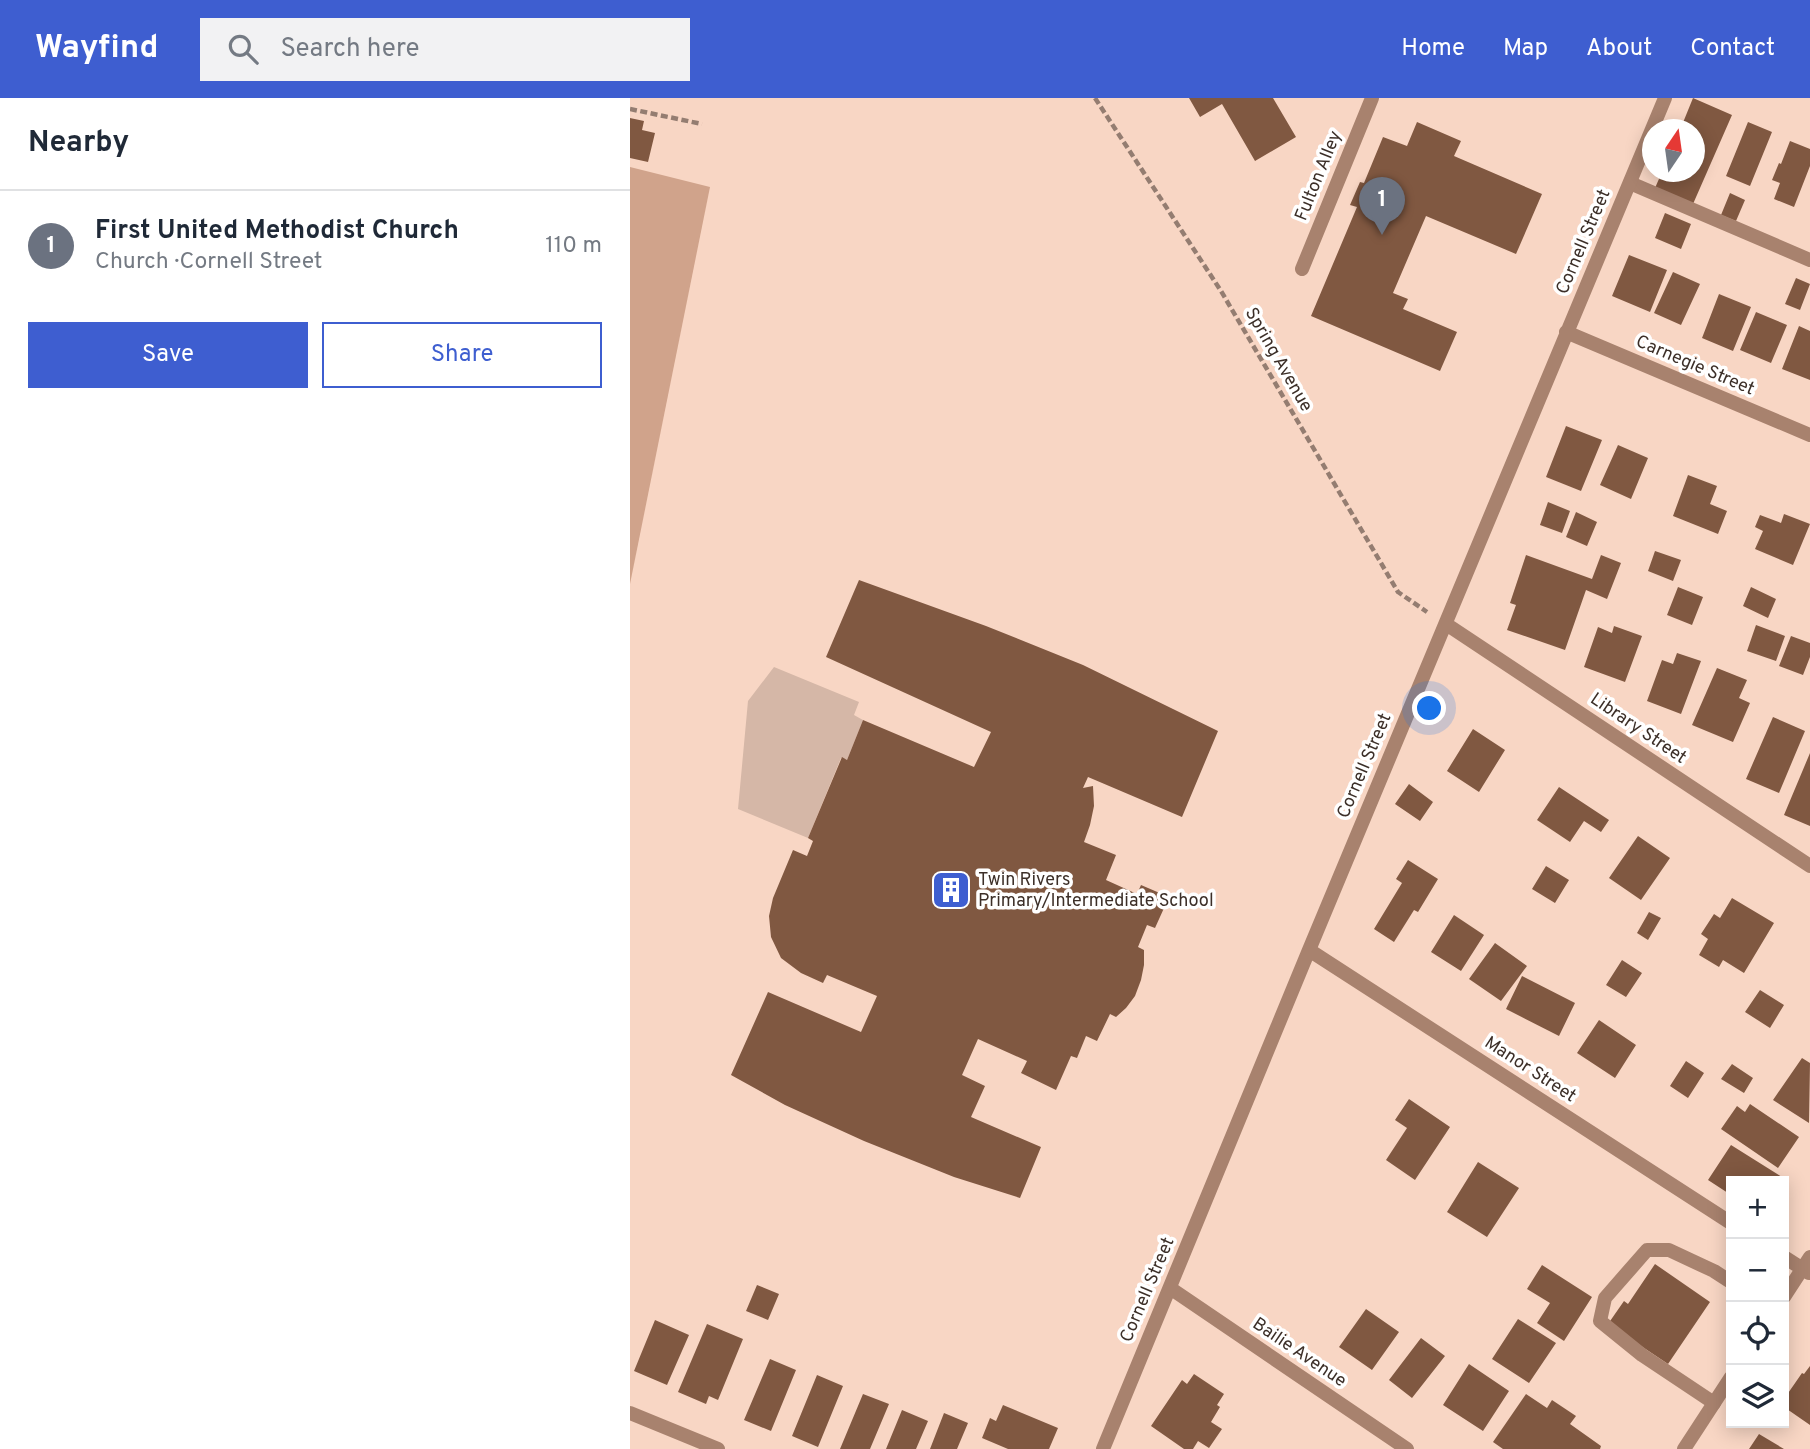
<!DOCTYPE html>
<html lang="en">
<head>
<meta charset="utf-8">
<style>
	:root { --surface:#fff; --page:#f2f2f3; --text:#1f2937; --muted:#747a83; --line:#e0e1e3; --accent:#3e5ed0 }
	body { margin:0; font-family:Overpass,sans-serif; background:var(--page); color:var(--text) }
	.controls { position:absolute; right:21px; bottom:21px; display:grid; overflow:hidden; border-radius:0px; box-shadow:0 4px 18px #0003 }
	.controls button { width:63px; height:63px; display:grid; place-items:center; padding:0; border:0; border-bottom:2px solid var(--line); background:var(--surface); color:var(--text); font:35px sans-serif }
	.compass { position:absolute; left:1012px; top:21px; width:63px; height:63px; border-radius:50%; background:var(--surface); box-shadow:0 4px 18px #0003; rotate:13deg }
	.you { position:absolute; left:800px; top:611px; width:24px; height:24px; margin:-18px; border:5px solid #fff; border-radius:50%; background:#1a73e8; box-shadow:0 0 0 10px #1a73e833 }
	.badge { display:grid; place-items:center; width:46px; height:46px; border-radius:50%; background:var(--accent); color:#fff; font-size:23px; font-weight:700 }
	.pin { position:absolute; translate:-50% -58px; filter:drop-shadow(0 2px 4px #0008) }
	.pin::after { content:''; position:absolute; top:37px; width:24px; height:21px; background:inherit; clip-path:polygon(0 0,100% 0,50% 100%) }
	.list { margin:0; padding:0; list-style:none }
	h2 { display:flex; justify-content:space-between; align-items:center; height:91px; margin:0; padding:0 28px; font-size:30px }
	h2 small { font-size:23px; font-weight:400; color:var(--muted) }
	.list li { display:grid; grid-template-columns:46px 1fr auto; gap:21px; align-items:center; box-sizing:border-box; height:112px; padding:0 28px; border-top:2px solid var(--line) }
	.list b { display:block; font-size:26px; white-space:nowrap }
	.list p { margin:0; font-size:23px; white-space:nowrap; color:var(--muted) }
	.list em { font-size:23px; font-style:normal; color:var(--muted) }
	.actions { display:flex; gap:14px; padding:21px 28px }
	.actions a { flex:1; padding:16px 0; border:2px solid var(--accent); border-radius:0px; text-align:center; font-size:24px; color:var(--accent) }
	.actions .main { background:var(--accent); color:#fff }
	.icon { flex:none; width:38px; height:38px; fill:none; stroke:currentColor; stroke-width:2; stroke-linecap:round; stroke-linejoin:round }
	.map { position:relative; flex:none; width:1180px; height:1351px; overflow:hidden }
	header { display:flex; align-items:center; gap:42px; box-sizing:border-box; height:98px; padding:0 35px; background:var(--accent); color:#fff }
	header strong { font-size:33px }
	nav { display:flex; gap:38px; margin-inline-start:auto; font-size:24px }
	.search { width:490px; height:63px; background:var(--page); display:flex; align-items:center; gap:18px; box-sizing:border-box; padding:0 24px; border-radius:0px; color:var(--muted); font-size:26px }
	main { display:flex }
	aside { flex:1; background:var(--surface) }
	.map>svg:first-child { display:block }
	.green { fill:#d5b7a7 }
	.forest { fill:#d0a38b }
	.building { fill:#805841 }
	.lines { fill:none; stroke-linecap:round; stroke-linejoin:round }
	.path { stroke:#947d71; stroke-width:4.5; stroke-dasharray:7 3.5; stroke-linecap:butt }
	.lane { stroke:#a8826e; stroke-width:14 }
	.street { stroke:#a8826e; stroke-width:14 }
	.labels { text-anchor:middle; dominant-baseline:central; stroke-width:7; stroke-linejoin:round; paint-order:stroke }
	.street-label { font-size:18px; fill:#3c2f28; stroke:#fff }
	.poi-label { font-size:18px; fill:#3c2f28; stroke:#fff; text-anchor:start }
</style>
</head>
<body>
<header>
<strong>Wayfind</strong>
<div class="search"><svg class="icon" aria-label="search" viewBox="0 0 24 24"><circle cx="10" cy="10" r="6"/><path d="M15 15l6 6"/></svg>Search here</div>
<nav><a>Home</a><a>Map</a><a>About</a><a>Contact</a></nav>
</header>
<main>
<aside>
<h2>Nearby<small></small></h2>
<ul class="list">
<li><span class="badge" style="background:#6b7280">1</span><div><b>First United Methodist Church</b><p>Church · Cornell Street</p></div><em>110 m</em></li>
</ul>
<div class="actions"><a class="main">Save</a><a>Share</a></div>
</aside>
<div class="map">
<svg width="1180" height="1351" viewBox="0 0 1180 1351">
	<rect width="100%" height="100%" fill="#f8d6c4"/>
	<path class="green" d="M144 569 229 604 224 617 233 622 217 662 211 660 178 740 108 711 118 603Z"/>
	<path class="forest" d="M0 69 80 89 0 486Z"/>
	<path class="building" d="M559 0H643L666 39 625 63 592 6 570 19Z
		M1063 0 1102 17 1063 106 1025 90 1032 74H1064V32H1050Z
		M0 20 14 23 12 32 25 35 18 64 0 60Z
		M787 24 831 43 824 58 912 96 886 156 796 118 763 195 778 201 773 211 827 234 810 273 681 218 727 109 720 107 730 84 734 85 753 39 777 48Z
		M1118 24 1142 34 1120 88 1096 78Z
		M1160 43 1180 51V68L1164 109 1144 101 1150 85 1142 82 1149 65 1151 66Z
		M1100 95 1115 102 1106 123 1091 117Z
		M1035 115 1061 126 1051 151 1025 140Z
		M999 157 1037 172 1020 214 982 198Z
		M1043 174 1070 186 1051 227 1024 215Z
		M1166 180 1180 186 1170 212 1155 206Z
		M1089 196 1121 209 1103 253 1072 240Z
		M1126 214 1157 227 1141 265 1110 252Z
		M1169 228 1180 233V282L1152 271Z
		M936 328 972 342 951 393 916 379Z
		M988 347 1018 360 1001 401 970 387Z
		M1058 377 1087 388 1080 406 1097 413 1088 436 1043 418Z
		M918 404 940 413 932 435 910 427Z
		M946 414 967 424 957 448 936 439Z
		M1154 416 1180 426 1163 467 1125 451 1133 433 1125 429 1130 417 1151 425Z
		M1025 453 1051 462 1043 483 1018 473Z
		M896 457 962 481 971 457 991 465 977 501 956 492 935 552 877 532 886 507 880 505Z
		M229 482 356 528 453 567 588 633 552 719 458 679 453 690 463 688 464 708 460 727 454 744 486 757 476 782 507 796 511 787 539 799 525 830 517 827 508 849 514 852V867L511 882 505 898 496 910 486 919 480 916 467 943 456 938 447 960 441 958 426 992 391 975 397 963 348 941 332 977 355 988 341 1019 411 1049 390 1100 324 1079 234 1043 155 1007 101 977 138 894 231 934 247 898 197 877 193 885 171 875 151 860 141 839 139 818 143 800 163 752 177 758 183 743 178 740 212 659 217 662 233 622 344 669 361 634 196 559Z
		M1048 489 1073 499 1062 527 1037 517Z
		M1121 489 1146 501 1138 520 1113 508Z
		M1126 527 1155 538 1146 563 1117 553Z
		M984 528 1012 538 995 584 954 569 968 529 982 535Z
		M1161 538 1180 545V559L1173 577 1149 568Z
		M1047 555 1071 563 1051 616 1017 603 1032 562 1043 566Z
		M1087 570 1117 582 1109 600 1120 605 1103 644 1062 627Z
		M1143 619 1175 633 1149 695 1116 681Z
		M843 631 875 652 849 694 817 673Z
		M1180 655V728L1154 717Z
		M779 686 803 704 790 723 765 706Z
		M929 689 979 722 971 734 954 723 940 744 907 722Z
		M1008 738 1040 760 1011 802 979 780Z
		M778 762 808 781 788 814 784 812 764 844 744 831 772 785 766 781Z
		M916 768 939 782 925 805 902 791Z
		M1102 800 1144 825 1114 875 1093 862 1089 869 1069 857 1078 841 1071 836 1084 816 1090 820Z
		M1019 814 1031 820 1018 842 1007 835Z
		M824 817 854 837 831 873 801 854Z
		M865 845 897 868 871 903 839 881Z
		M992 862 1012 875 996 899 976 887Z
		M892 878 945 905 929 938 876 911Z
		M1130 892 1154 907 1140 930 1115 914Z
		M969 922 1006 947 985 980 947 955Z
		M1172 960 1180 965 1179 1025 1143 1002Z
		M1056 963 1074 975 1058 1000 1040 988Z
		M1102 966 1123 980 1114 995 1091 981Z
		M779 1001 820 1029 785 1082 756 1062 777 1030 765 1022Z
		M1120 1006 1169 1039 1148 1070 1091 1031 1107 1008 1115 1014Z
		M1101 1047 1155 1081 1154 1083H1101V1097L1078 1082Z
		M848 1064 889 1090 857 1139 817 1114Z
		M1025 1166 1080 1204 1038 1266 978 1226 994 1203 998 1206Z
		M912 1167 962 1199 934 1243 907 1225 920 1205 897 1191Z
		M127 1187 149 1196 138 1222 116 1213Z
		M736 1211 769 1234 742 1272 709 1249Z
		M888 1221 926 1245 899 1285 862 1261Z
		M25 1222 59 1237 37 1287 4 1273Z
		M77 1226 113 1241 88 1302 79 1298 76 1306 48 1294Z
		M791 1240 815 1258 782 1300 759 1282Z
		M140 1261 166 1272 141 1333 114 1322Z
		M839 1266 879 1293 853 1333 813 1307Z
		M1180 1268V1327L1154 1309V1301L1172 1275 1174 1276Z
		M564 1276 594 1296 587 1307 590 1309 581 1324 592 1331 579 1350 568 1343 563 1351H554L521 1328 552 1282 557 1286Z
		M187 1277 213 1288 188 1349 162 1338Z
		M233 1296 259 1306 240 1351H210Z
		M896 1296 917 1310 922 1302 946 1318 940 1326 971 1348 970 1351H873L863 1344Z
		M373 1307 428 1330 419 1351H378L352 1340 360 1320 366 1323Z
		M272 1312 298 1323 286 1351H256Z
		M314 1315 338 1325 327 1351H300Z
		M1129 1336 1154 1351H1119Z"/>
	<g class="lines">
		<path class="path" d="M465 0 591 193 768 494 797 514
			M0 11 72 26"/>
		<path class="lane" d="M1000 85 1180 162
			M672 171 742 0
			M1084 1305 1012 1257 970 1223 975 1200 1017 1152H1039L1084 1173 1101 1184"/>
		<path class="street" d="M936 234 1180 337
			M816 526 1180 768
			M679 852 1101 1125
			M1154 1159 1179 1175
			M540 1190 777 1351
			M1154 1199 1180 1159
			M0 1315 88 1351
			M473 1351 679 852 1035 0
			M1054 1351 1101 1279"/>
	</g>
	<defs>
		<symbol id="building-square" viewBox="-11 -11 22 22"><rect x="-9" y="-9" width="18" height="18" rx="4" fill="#3e5ed0" stroke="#fff"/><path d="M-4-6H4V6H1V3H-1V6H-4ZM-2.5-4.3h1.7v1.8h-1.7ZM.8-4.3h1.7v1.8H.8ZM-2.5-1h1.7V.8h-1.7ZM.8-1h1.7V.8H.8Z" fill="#fff"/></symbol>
	</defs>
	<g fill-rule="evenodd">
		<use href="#building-square" x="299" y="770" width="44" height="44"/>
	</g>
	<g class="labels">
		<g class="street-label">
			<text transform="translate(689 78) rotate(-68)">Fulton Alley</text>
			<text transform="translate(954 144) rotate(-67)">Cornell Street</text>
			<text transform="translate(648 262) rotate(60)">Spring Avenue</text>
			<text transform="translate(1065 268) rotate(23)">Carnegie Street</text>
			<text transform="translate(1008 631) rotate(34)">Library Street</text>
			<text transform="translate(735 668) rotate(-67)">Cornell Street</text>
			<text transform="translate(900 972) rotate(33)">Manor Street</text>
			<text transform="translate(518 1192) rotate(-67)">Cornell Street</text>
			<text transform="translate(669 1255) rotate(34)">Bailie Avenue</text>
		</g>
		<g class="poi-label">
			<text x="348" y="782">Twin Rivers<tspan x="348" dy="21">Primary/Intermediate School</tspan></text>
		</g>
	</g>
</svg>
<div class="controls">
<button>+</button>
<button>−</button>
<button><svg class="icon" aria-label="locate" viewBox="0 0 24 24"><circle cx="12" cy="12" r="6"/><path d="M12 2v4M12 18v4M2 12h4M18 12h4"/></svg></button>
<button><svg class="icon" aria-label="layers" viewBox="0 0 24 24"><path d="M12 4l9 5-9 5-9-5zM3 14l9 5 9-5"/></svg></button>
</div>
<svg class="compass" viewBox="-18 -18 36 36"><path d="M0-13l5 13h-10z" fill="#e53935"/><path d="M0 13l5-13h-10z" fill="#747a83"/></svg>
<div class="you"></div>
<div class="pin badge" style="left:752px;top:137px;background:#6b7280">1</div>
</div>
</main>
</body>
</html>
